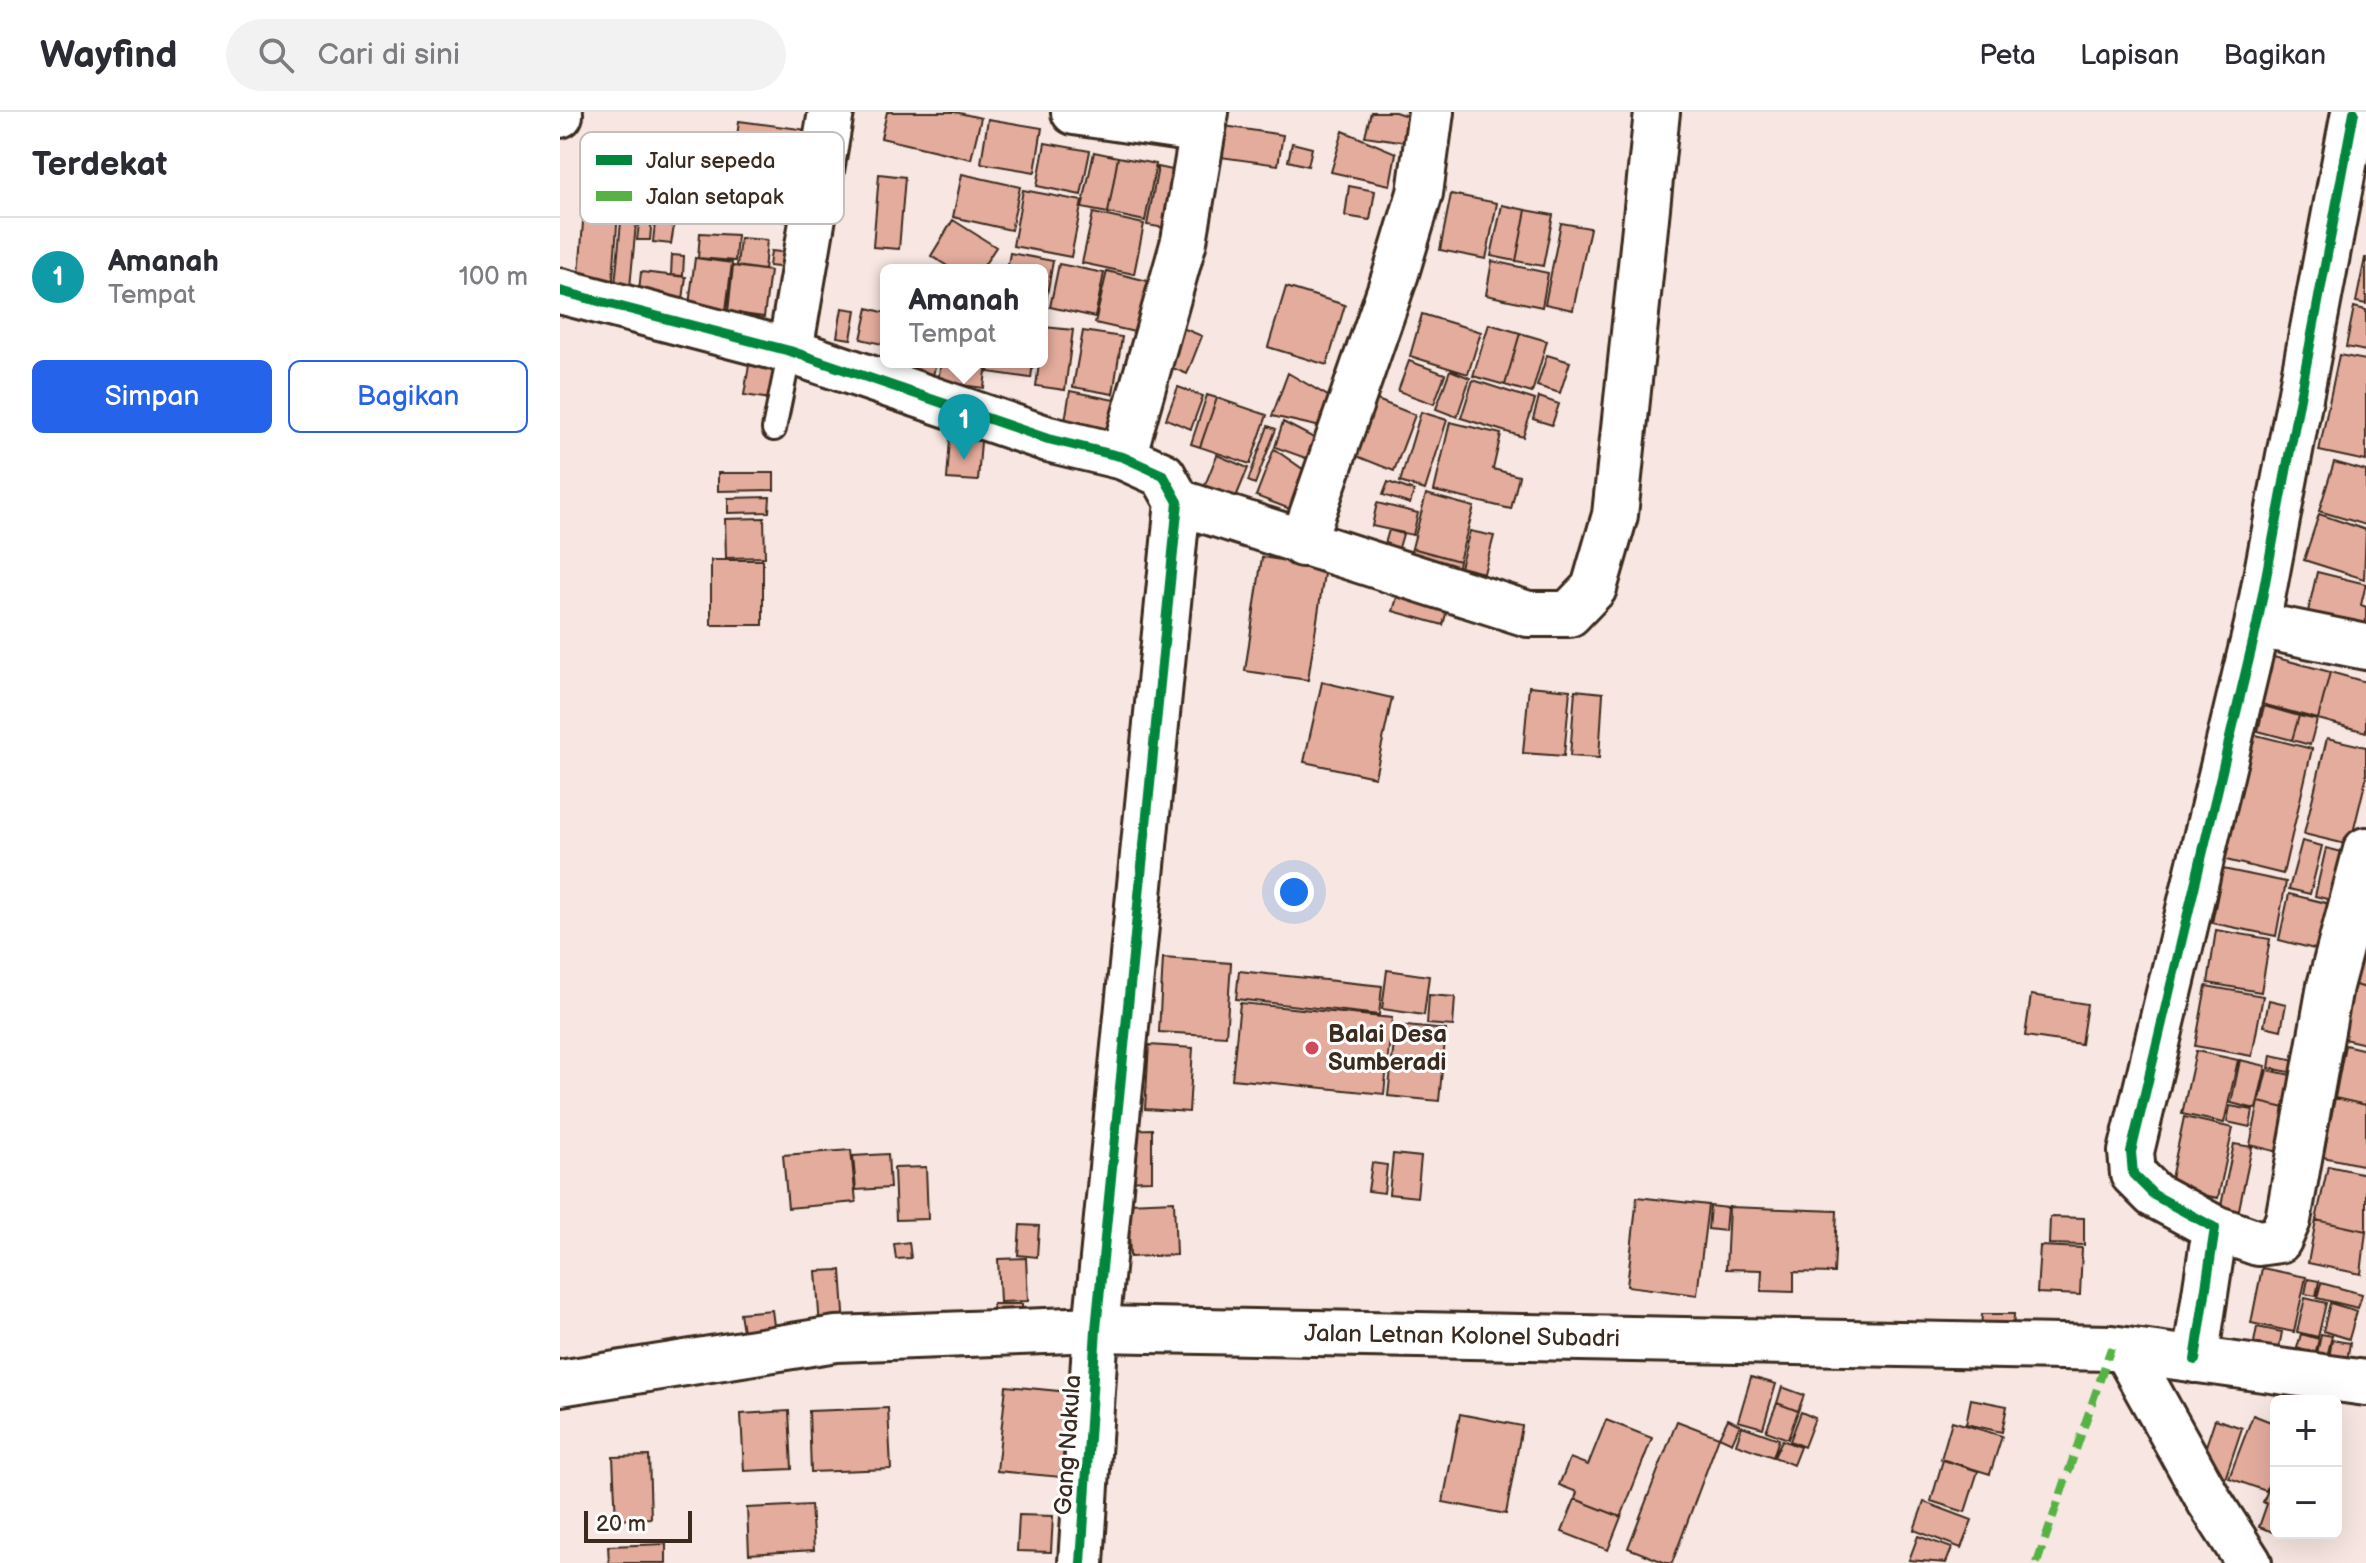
<!DOCTYPE html>
<html lang="id">
<head>
<meta charset="utf-8">
<style>
	:root { --surface:#fff; --page:#f2f2f3; --text:#2b2b33; --muted:#7c7c81; --line:#e1e1e2; --accent:#2563eb }
	body { margin:0; font-family:"Balsamiq Sans",sans-serif; background:var(--page); color:var(--text) }
	.controls { position:absolute; right:24px; bottom:24px; display:grid; overflow:hidden; border-radius:12px; box-shadow:0 8px 32px #0002 }
	.controls button { width:72px; height:72px; display:grid; place-items:center; padding:0; border:0; border-bottom:2px solid var(--line); background:var(--surface); color:var(--text); font:40px sans-serif }
	.scale { position:absolute; left:24px; bottom:20px; width:108px; box-sizing:border-box; padding-left:8px; border:4px solid #3b2a1e; border-top:0; font-size:22px; line-height:28px; white-space:nowrap; color:#3b2a1e; -webkit-text-stroke:6px #fff; paint-order:stroke }
	.you { position:absolute; left:734px; top:780px; width:28px; height:28px; margin:-20px; border:6px solid #fff; border-radius:50%; background:#1a73e8; box-shadow:0 0 0 12px #1a73e833 }
	.badge { display:grid; place-items:center; width:52px; height:52px; border-radius:50%; background:var(--accent); color:#fff; font-size:26px; font-weight:700 }
	.pin { position:absolute; translate:-50% -66px; filter:drop-shadow(0 2px 4px #0008) }
	.pin::after { content:''; position:absolute; top:42px; width:28px; height:24px; background:inherit; clip-path:polygon(0 0,100% 0,50% 100%) }
	.popup { position:absolute; left:320px; top:152px; width:168px; height:104px; box-sizing:border-box; display:grid; place-content:center; border-radius:12px; background:var(--surface); filter:drop-shadow(0 2px 6px #0005); font-size:26px; white-space:nowrap; color:var(--muted) }
	.popup b { font-size:30px; color:var(--text) }
	.popup::after { content:''; position:absolute; left:50%; top:100%; margin-left:-16px; border:16px solid transparent; border-top-color:var(--surface) }
	.list { margin:0; padding:0; list-style:none }
	h2 { display:flex; justify-content:space-between; align-items:center; height:104px; margin:0; padding:0 32px; font-size:34px }
	h2 small { font-size:26px; font-weight:400; color:var(--muted) }
	.list li { display:grid; grid-template-columns:52px 1fr auto; gap:24px; align-items:center; box-sizing:border-box; height:120px; padding:0 32px; border-top:2px solid var(--line) }
	.list b { display:block; font-size:30px; white-space:nowrap }
	.list p { margin:0; font-size:26px; white-space:nowrap; color:var(--muted) }
	.list em { font-size:26px; font-style:normal; color:var(--muted) }
	.actions { display:flex; gap:16px; padding:24px 32px }
	.actions a { flex:1; padding:18px 0; border:2px solid var(--accent); border-radius:12px; text-align:center; font-size:28px; color:var(--accent) }
	.actions .main { background:var(--accent); color:#fff }
	.icon { flex:none; width:44px; height:44px; fill:none; stroke:currentColor; stroke-width:2; stroke-linecap:round; stroke-linejoin:round }
	.map { position:relative; flex:none; width:1806px; height:1451px; overflow:hidden }
	header { display:flex; align-items:center; gap:48px; box-sizing:border-box; height:112px; padding:0 40px; background:var(--surface); border-bottom:2px solid var(--line) }
	header strong { font-size:38px }
	nav { display:flex; gap:44px; margin-inline-start:auto; font-size:28px }
	.search { width:560px; height:72px; background:var(--page); display:flex; align-items:center; gap:20px; box-sizing:border-box; padding:0 28px; border-radius:44px; color:var(--muted); font-size:30px }
	main { display:flex }
	aside { flex:1; background:var(--surface) }
	.map>svg:first-child { display:block }
	.building { fill:#e4ac9d; stroke:#3b2a1e; stroke-width:2 }
	.lines { fill:none; stroke-linecap:round; stroke-linejoin:round }
	.service-casing { stroke:#3b2a1e; stroke-width:28 }
	.minor-casing { stroke:#3b2a1e; stroke-width:50 }
	.secondary-casing { stroke:#3b2a1e; stroke-width:50 }
	.service { stroke:#fff; stroke-width:22 }
	.minor { stroke:#fff; stroke-width:44 }
	.secondary { stroke:#fff; stroke-width:44 }
	.quiet { stroke:#57b245; stroke-width:8; stroke-dasharray:16 8; stroke-linecap:butt }
	.cycleway-casing { stroke:#fff; stroke-width:15 }
	.cycleway { stroke:#00873e; stroke-width:10 }
	.poi-dot { fill:#d1495b; stroke:#fff; stroke-width:3 }
	.labels { text-anchor:middle; dominant-baseline:central; stroke-width:6; stroke-linejoin:round; paint-order:stroke }
	.poi-label { font-size:24px; font-weight:bold; fill:#3b2a1e; stroke:#fff; text-anchor:start }
	.street-label { font-size:24px; fill:#3b2a1e; stroke:#fff }
	.key { fill:#fff; stroke:#c4bfbc; stroke-width:2 }
	.key-label { font-size:22px; fill:#3b2a1e }
</style>
</head>
<body>
<header>
<strong>Wayfind</strong>
<div class="search"><svg class="icon" aria-label="search" viewBox="0 0 24 24"><circle cx="10" cy="10" r="6"/><path d="M15 15l6 6"/></svg>Cari di sini</div>
<nav><a>Peta</a><a>Lapisan</a><a>Bagikan</a></nav>
</header>
<main>
<aside>
<h2>Terdekat<small></small></h2>
<ul class="list">
<li><span class="badge" style="background:#0f9aa8">1</span><div><b>Amanah</b><p>Tempat</p></div><em>100 m</em></li>
</ul>
<div class="actions"><a class="main">Simpan</a><a>Bagikan</a></div>
</aside>
<div class="map">
<svg width="1806" height="1451" viewBox="0 0 1806 1451">
	<rect width="100%" height="100%" fill="#f7e6e2"/>
	<filter id="ink" filterUnits="userSpaceOnUse"><feTurbulence type="fractalNoise" baseFrequency=".0125" numOctaves="2"/><feDisplacementMap in="SourceGraphic" scale="16" xChannelSelector="R" yChannelSelector="G"/><feConvolveMatrix kernelMatrix="1 2 1 2 8 2 1 2 1" color-interpolation-filters="sRGB"/></filter>
	<g filter="url(#ink)">
		<path class="building" d="M327 0H395L421 6 411 47 321 26Z
			M811 0H835L850 5 852 31 805 24Z
			M428 7 482 16 475 60 421 51Z
			M179 9 255 19 243 112 204 107 211 54 174 49Z
			M658 13 723 23 718 53 653 44Z
			M783 19 836 41 830 73 771 60Z
			M485 31 530 39 521 83 477 74Z
			M732 31 752 36 748 54 728 49Z
			M534 40 558 45 548 101 522 96Z
			M558 45 596 52 585 109 548 101Z
			M598 55 627 61 617 118 587 113Z
			M319 62 345 65 339 137 313 135Z
			M402 62 460 75 451 118 393 105Z
			M789 74 815 79 810 108 785 104Z
			M463 78 522 89 511 145 453 134Z
			M891 82 937 91 926 147 880 138Z
			M942 93 966 98 956 149 931 144Z
			M24 97 58 100 52 180 18 177Z
			M966 98 993 103 983 154 956 149Z
			M62 99 77 101 69 186 54 184Z
			M533 101 584 112 574 162 522 151Z
			M80 104 92 105 90 128H77Z
			M393 108 436 135 421 158H394L371 144Z
			M95 111 114 114 111 132 93 130Z
			M1001 111 1030 116 1013 198 985 192Z
			M140 121 177 123 175 149 138 146Z
			M180 126 207 128 204 158 177 154Z
			M211 139 241 142 239 157 209 154Z
			M450 141 493 149 484 200 482 158H447Z
			M112 143 124 144 123 164 111 163Z
			M135 146 172 151 165 206 128 201Z
			M1805 146H1806V192L1796 190Z
			M932 149 988 161 982 195 926 183Z
			M499 152 544 161 535 205 490 195Z
			M173 154 210 159 204 205 168 200Z
			M547 159 600 172 588 223 535 211Z
			M81 160 126 165 122 195 78 189Z
			M726 175 785 193 767 253 708 235Z
			M1794 195 1806 198V239L1786 235Z
			M282 196 296 198 291 227 277 225Z
			M308 196 326 201V233L301 227Z
			M862 202 921 220 908 262 850 244Z
			M613 212 642 224 627 262 598 250Z
			M929 212 960 221 945 273 913 264Z
			M484 215 513 218 505 278 476 274Z
			M523 219 562 225 553 282 513 275Z
			M960 221 987 229 972 281 945 273Z
			M987 243 1010 250 1000 281 977 274Z
			M1779 243 1806 248V349L1759 339Z
			M849 249 885 262 874 292 838 279Z
			M330 250H376L372 268Z
			M381 250H427L424 276 378 270Z
			M429 250H473L471 266 428 260Z
			M189 253 215 257 211 287 184 283Z
			M890 258 910 266 897 305 876 297Z
			M728 261 773 287 761 315 712 304Z
			M913 268 975 288 963 325 901 306Z
			M618 275 643 284 631 317 606 307Z
			M510 279 559 289 552 324 504 315Z
			M647 283 657 286 640 335 631 332Z
			M805 283 855 303 834 359 784 339Z
			M979 285 999 292 992 313 973 307Z
			M657 286 707 303 690 352 640 335Z
			M861 300 887 308 865 378 840 370Z
			M723 310 756 327 751 348 715 335Z
			M890 310 941 322 933 357 959 364 951 397 874 379Z
			M708 314 716 317 695 372 688 369Z
			M390 327 421 329 418 369 387 367Z
			M714 337 744 358 730 397 696 384Z
			M657 343 688 356 674 390 643 378Z
			M1774 350 1806 359V413L1759 399Z
			M158 361H214V378L158 379Z
			M828 370 854 379 850 392 823 383Z
			M866 382 914 395 899 449 852 436Z
			M210 385 209 400 168 401V386Z
			M817 391 858 401 853 423 812 414Z
			M1759 402 1806 418 1804 467 1744 448Z
			M204 406 205 445 166 446 165 407Z
			M829 418 843 422 838 439 824 435Z
			M910 419 934 424 924 461 900 455Z
			M852 436 899 449 896 463 848 450Z
			M702 445 765 455 748 568 685 559Z
			M151 448H203V513H151Z
			M1757 460 1806 472 1801 493 1806 495V518L1747 504Z
			M842 469 891 483 883 513 833 499Z
			M1710 544 1770 560 1758 607 1698 591Z
			M1770 560 1806 570V620L1758 607Z
			M762 570 832 586 815 665 744 650Z
			M969 574 1010 578 1004 644 963 641Z
			M1015 578 1043 581 1039 646 1010 644Z
			M1704 594 1739 604 1732 628 1698 619Z
			M1739 604 1757 608 1750 633 1732 628Z
			M1692 622 1752 637 1723 762 1662 747Z
			M1767 626 1806 635V667L1790 733 1744 722Z
			M1742 729 1762 734 1750 782 1729 777Z
			M1766 736 1794 743 1783 791 1755 784Z
			M1663 757 1726 770 1716 824 1652 811Z
			M1729 782 1782 795 1770 841 1719 828Z
			M1806 816V876L1792 872Z
			M1656 818 1710 827 1701 880 1648 871Z
			M603 846 671 851 666 924 599 920Z
			M827 858 869 864 864 903 822 897Z
			M679 859 822 874 819 903 676 887Z
			M1792 872 1806 876V932L1779 926Z
			M1646 874 1703 884 1692 944 1635 934Z
			M869 883 895 885 893 914 867 912Z
			M1471 883 1527 892 1521 932 1465 924Z
			M1709 888 1726 892 1721 918 1704 914Z
			M680 891 832 906 824 982 672 967Z
			M836 913 886 918 879 989 828 984Z
			M589 933 633 936 629 1000 585 997Z
			M1785 933 1806 938V993L1775 986Z
			M1636 939 1678 948 1664 1011 1622 1002Z
			M1711 943 1741 949 1739 962 1709 956Z
			M1680 948 1706 954 1696 997 1671 991Z
			M1707 958 1741 965 1734 998 1699 990Z
			M1775 986 1806 993V1054L1763 1045Z
			M1699 990 1734 998 1723 1041 1690 1033Z
			M1670 994 1693 998 1690 1015 1667 1010Z
			M1624 1005 1673 1016 1658 1086 1609 1076Z
			M592 1017V1068L560 1069 559 1018Z
			M1674 1032 1692 1035 1677 1107 1659 1103Z
			M291 1038 296 1090 228 1096 223 1043Z
			M328 1042 330 1076 296 1078 293 1044Z
			M833 1042 861 1045 857 1085 829 1082Z
			M812 1051 827 1053 824 1081 808 1079Z
			M1768 1054 1806 1062V1119L1756 1108Z
			M366 1055 368 1107 336 1108 334 1056Z
			M1077 1085 1148 1093 1137 1183 1067 1174Z
			M614 1089 616 1143 570 1145 568 1091Z
			M1150 1094 1167 1096 1165 1119 1148 1117Z
			M1169 1095 1277 1099 1274 1161 1234 1160V1180L1201 1179 1202 1158 1166 1157Z
			M1490 1105 1524 1106V1133L1489 1132Z
			M1756 1108 1806 1119 1801 1162 1748 1151Z
			M460 1113 479 1114 477 1145 458 1143Z
			M349 1130 351 1146 336 1147 334 1132Z
			M1480 1134 1522 1136 1520 1183 1477 1181Z
			M466 1146 468 1189 440 1190 438 1147Z
			M1702 1156 1746 1165 1734 1220 1691 1211Z
			M281 1158 285 1215 260 1216 256 1159Z
			M1748 1167 1759 1169 1756 1184 1745 1182Z
			M1761 1171 1802 1182 1798 1196 1757 1186Z
			M1745 1186 1766 1191 1758 1225 1737 1220Z
			M1770 1191 1797 1199 1789 1227 1763 1219Z
			M433 1192H462V1206H433Z
			M212 1198 215 1221 184 1225 180 1201Z
			M1422 1202H1454L1453 1222 1421 1220Z
			M1697 1215 1722 1220 1718 1241 1693 1236Z
			M1741 1222 1759 1227 1755 1242 1737 1236Z
			M1761 1222 1772 1224 1767 1245 1757 1242Z
			M1772 1228 1790 1231 1787 1249 1769 1246Z
			M1191 1265 1216 1272 1203 1316 1178 1309Z
			M446 1274 509 1280 501 1365 437 1359Z
			M1222 1275 1244 1283 1238 1299 1217 1291Z
			M1411 1287 1447 1294 1442 1320 1406 1312Z
			M1217 1291 1238 1299 1228 1327 1206 1319Z
			M328 1296 331 1357 251 1360 249 1299Z
			M229 1299 232 1357 184 1359 181 1302Z
			M1241 1300 1255 1306 1244 1335 1230 1329Z
			M900 1302 962 1314 946 1402 883 1390Z
			M1693 1303 1716 1312 1712 1336 1716 1337V1350L1706 1379 1669 1366Z
			M1168 1307 1180 1313 1172 1331 1159 1325Z
			M1655 1307 1682 1316 1665 1367 1638 1358Z
			M1046 1308 1092 1326 1061 1405 1015 1387 1017 1380 999 1373 1010 1346 1028 1353Z
			M1117 1309 1159 1325 1112 1451H1106L1068 1436Z
			M1392 1309 1442 1324 1430 1362 1381 1347Z
			M1182 1314 1219 1327 1213 1345 1176 1332Z
			M1222 1328 1240 1335 1233 1353 1214 1345Z
			M89 1344 91 1406 56 1408 53 1345Z
			M1383 1348 1418 1359 1405 1400 1371 1389Z
			M1716 1358V1421L1699 1415 1707 1392 1703 1390Z
			M1015 1387 1061 1405 1048 1438 1002 1420Z
			M1364 1390 1412 1408 1401 1436 1354 1418Z
			M251 1393 254 1438 189 1442 187 1396Z
			M459 1403 493 1404 491 1440 457 1439Z
			M1358 1424 1392 1436 1386 1451 1349 1448Z
			M106 1432V1451H49L48 1434Z"/>
		<g class="lines">
			<defs>
				<path id="service" d="M214 317 230 239"/>
				<path id="minor" d="M514 0 643 19
					M0 3V0
					M0 179 230 239 488 327 563 345 603 363 618 390 536 1217 521 1451
					M230 239 271 0
					M563 345 624 129 646 0
					M618 390 968 502H1009L1034 476 1055 403 1097 0
					M742 432 836 161 860 81 871 0
					M1697 513 1806 535
					M1655 1116 1698 1131 1719 1128 1728 1108 1770 874 1806 738
					M1566 1239 1650 1390 1689 1451
					M1635 1248 1655 1116 1594 1083 1573 1062 1571 1040 1697 513 1794 0"/>
				<path id="secondary" d="M0 1271 276 1227 536 1217 1551 1236 1806 1271"/>
			</defs>
			<use href="#service" class="service-casing"/>
			<use href="#minor" class="minor-casing"/>
			<use href="#secondary" class="secondary-casing"/>
			<use href="#service" class="service"/>
			<use href="#minor" class="minor"/>
			<use href="#secondary" class="secondary"/>
			<path class="quiet" d="M1477 1451 1551 1236"/>
			<defs>
				<path id="cycleway" d="M0 179 230 239 488 327 563 345 603 363 618 390 536 1217 521 1451
					M1635 1248 1655 1116 1594 1083 1573 1062 1571 1040 1697 513 1794 0"/>
			</defs>
			<use href="#cycleway" class="cycleway-casing"/>
			<use href="#cycleway" class="cycleway"/>
		</g>
	</g>
	<circle class="poi-dot" cx="752" cy="936" r="8"/>
	<g class="labels">
		<g class="poi-label">
			<text x="768" y="922">Balai Desa<tspan x="768" dy="28">Sumberadi</tspan></text>
		</g>
		<g class="street-label">
			<text transform="translate(902 1224) rotate(1)">Jalan Letnan Kolonel Subadri</text>
			<text transform="translate(508 1333) rotate(-86)">Gang Nakula</text>
		</g>
	</g>
	<rect x="20" y="20" width="264" height="92" rx="12" class="key"/>
	<rect x="36" y="43" width="36" height="10" fill="#00873e"/>
	<rect x="36" y="79" width="36" height="10" fill="#57b245"/>
	<g class="key-label">
		<text x="86" y="56">Jalur sepeda</text>
		<text x="86" y="92">Jalan setapak</text>
	</g>
</svg>
<div class="controls">
<button>+</button>
<button>−</button>
</div>
<div class="scale">20 m</div>
<div class="you"></div>
<div class="pin badge" style="left:404px;top:348px;background:#0f9aa8">1</div>
<div class="popup"><b>Amanah</b>Tempat</div>
</div>
</main>
</body>
</html>
